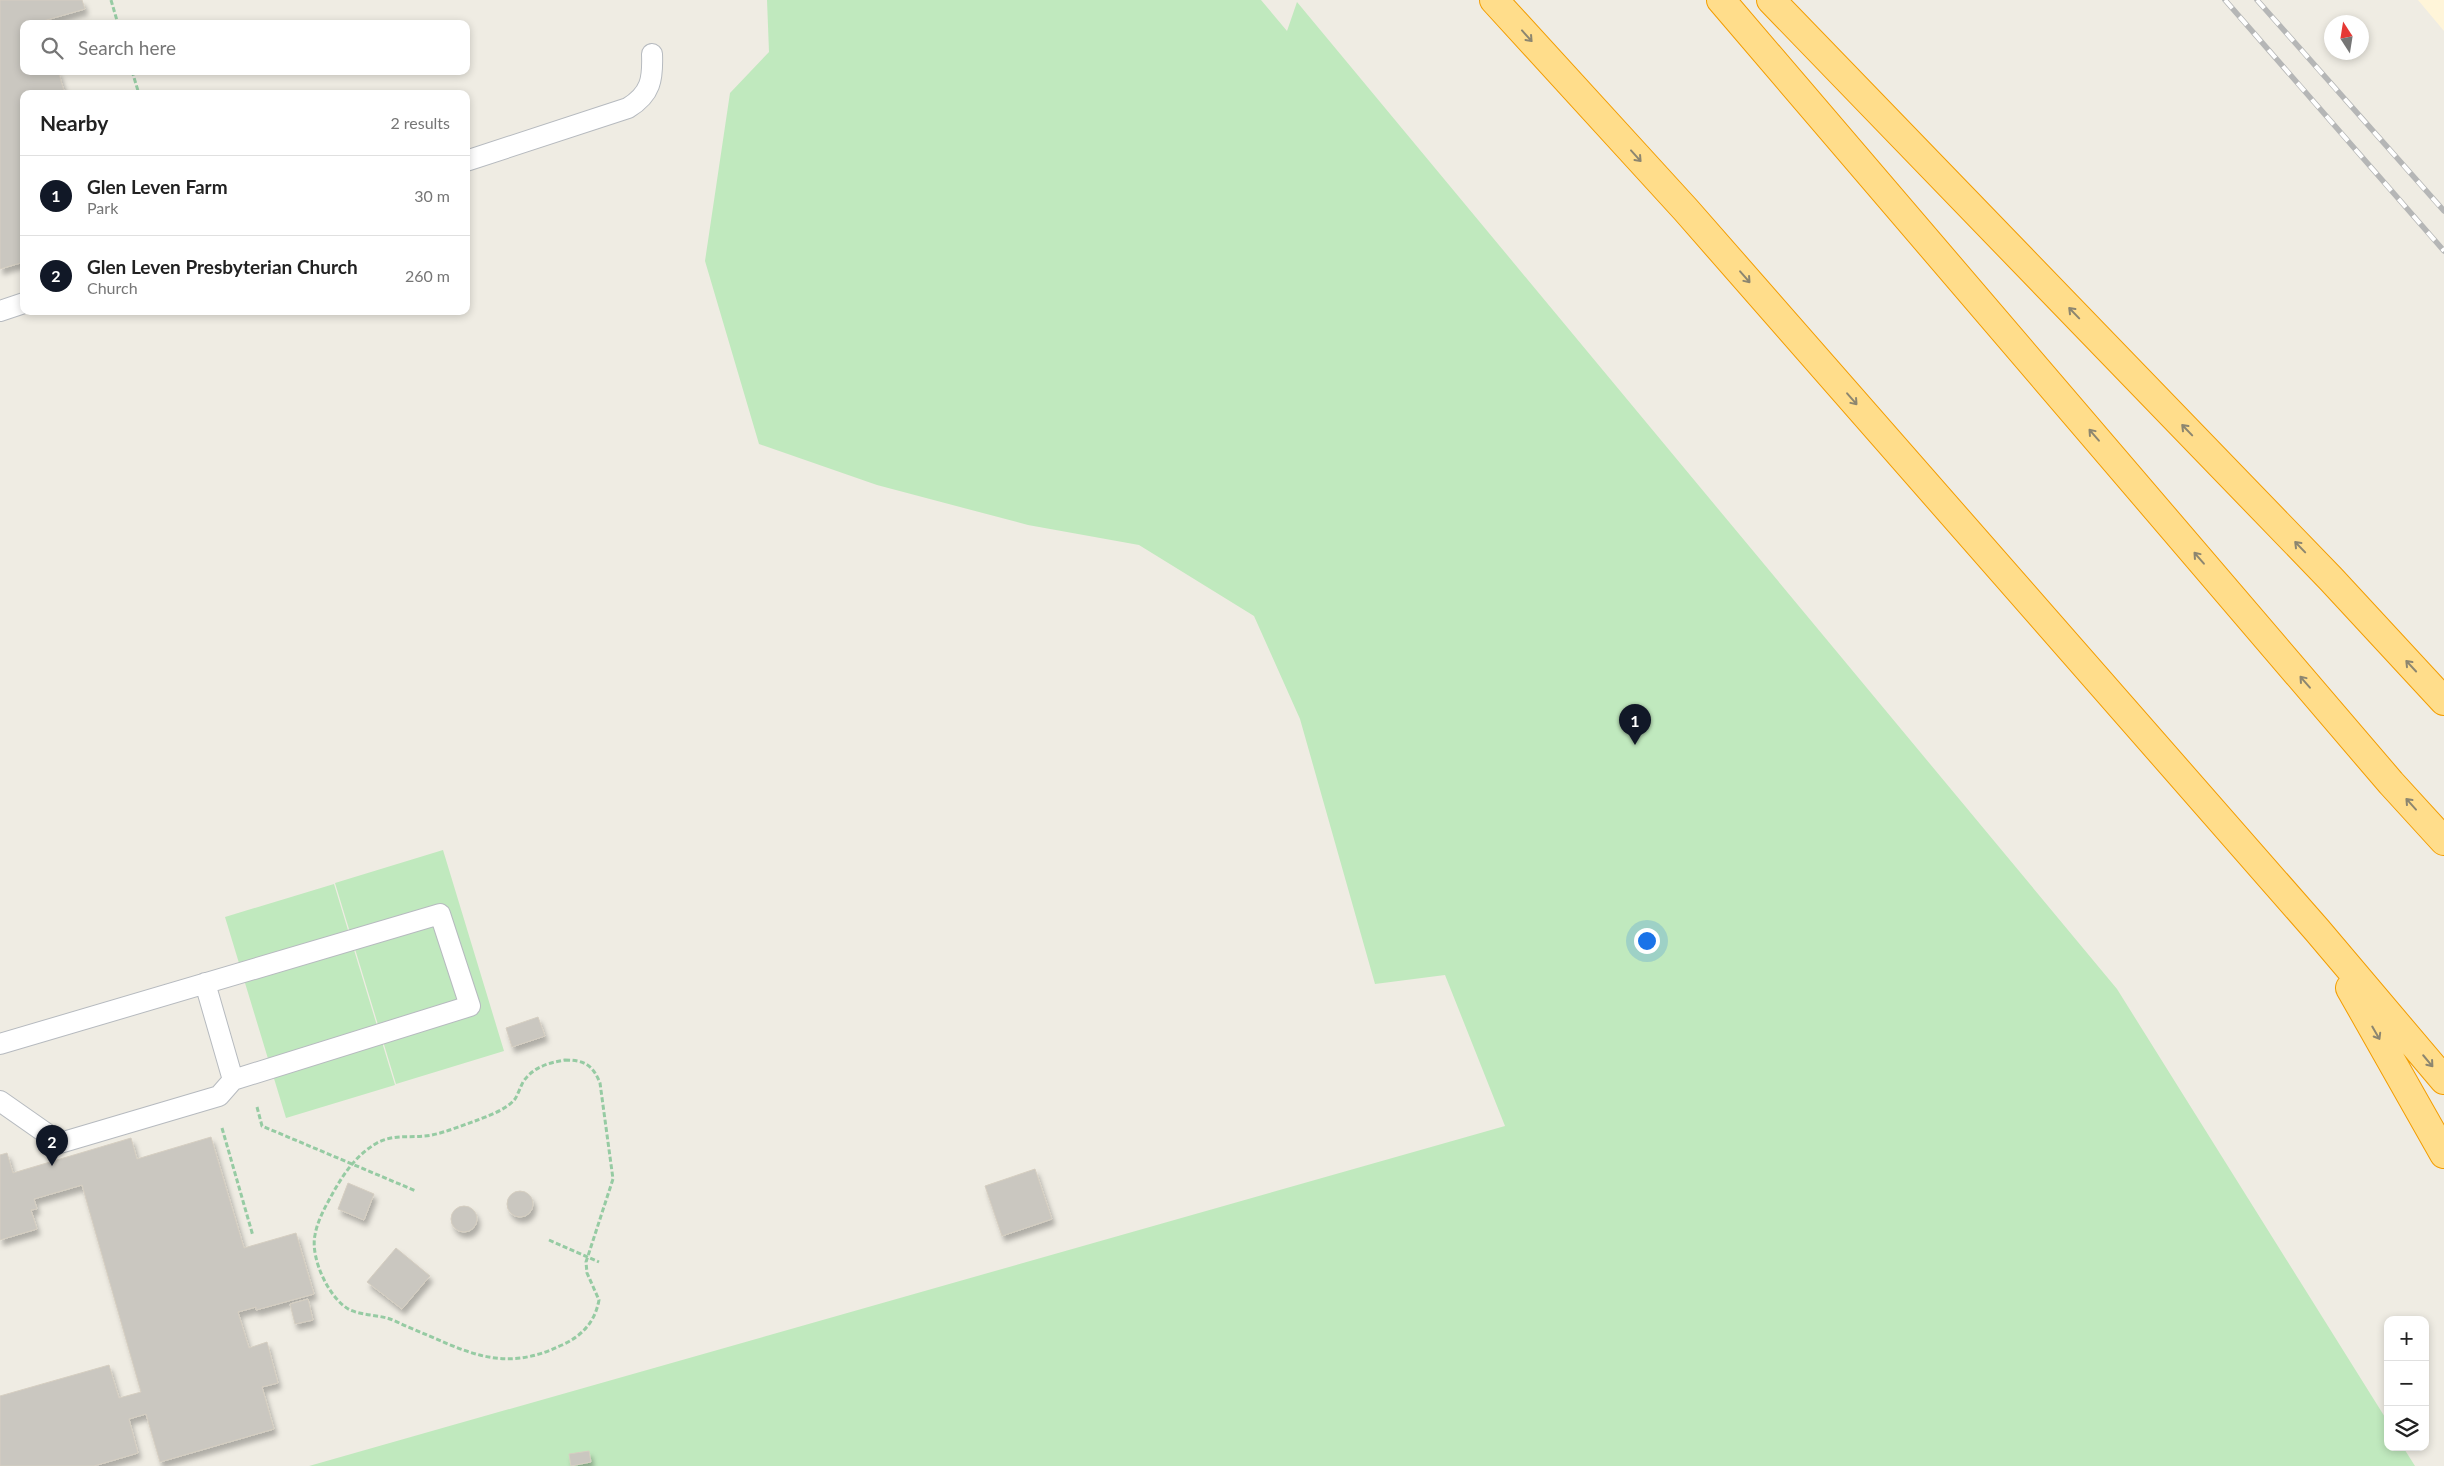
<!DOCTYPE html>
<html lang="en">
<head>
<meta charset="utf-8">
<style>
	:root { --surface:#fff; --page:#f6f6f6; --text:#222; --muted:#767676; --line:#e0e0e0; --accent:#111827 }
	body { margin:0; font-family:Lato,sans-serif; background:var(--page); color:var(--text) }
	.controls { position:absolute; right:15px; bottom:15px; display:grid; overflow:hidden; border-radius:10px; box-shadow:0 2px 8px #0003 }
	.controls button { width:45px; height:45px; display:grid; place-items:center; padding:0; border:0; border-bottom:1px solid var(--line); background:var(--surface); color:var(--text); font:25px sans-serif }
	.compass { position:absolute; left:2324px; top:15px; width:45px; height:45px; border-radius:50%; background:var(--surface); box-shadow:0 2px 8px #0003; rotate:348deg }
	.you { position:absolute; left:1646px; top:940px; width:18px; height:18px; margin:-12px; border:4px solid #fff; border-radius:50%; background:#1a73e8; box-shadow:0 0 0 8px #1a73e833 }
	.badge { display:grid; place-items:center; width:32px; height:32px; border-radius:50%; background:var(--accent); color:#fff; font-size:16px; font-weight:700 }
	.pin { position:absolute; translate:-50% -41px; filter:drop-shadow(0 1px 2px #0008) }
	.pin::after { content:''; position:absolute; top:26px; width:18px; height:15px; background:inherit; clip-path:polygon(0 0,100% 0,50% 100%) }
	.list { margin:0; padding:0; list-style:none }
	h2 { display:flex; justify-content:space-between; align-items:center; height:65px; margin:0; padding:0 20px; font-size:21px }
	h2 small { font-size:16px; font-weight:400; color:var(--muted) }
	.list li { display:grid; grid-template-columns:32px 1fr auto; gap:15px; align-items:center; box-sizing:border-box; height:80px; padding:0 20px; border-top:1px solid var(--line) }
	.list b { display:block; font-size:19px; white-space:nowrap }
	.list p { margin:0; font-size:16px; white-space:nowrap; color:var(--muted) }
	.list em { font-size:16px; font-style:normal; color:var(--muted) }
	.icon { flex:none; width:28px; height:28px; fill:none; stroke:currentColor; stroke-width:2; stroke-linecap:round; stroke-linejoin:round }
	.map { position:relative; flex:none; width:2444px; height:1466px; overflow:hidden }
	.search { position:absolute; background:var(--surface); box-shadow:0 2px 8px #0003; left:20px; top:20px; width:450px; height:55px; display:flex; align-items:center; gap:12px; box-sizing:border-box; padding:0 18px; border-radius:10px; color:var(--muted); font-size:19px }
	.panel { position:absolute; background:var(--surface); box-shadow:0 2px 8px #0003; left:20px; top:90px; width:450px; height:225px; border-radius:10px }
	.map>svg:first-child { display:block }
	.commercial { fill:#fff5d9 }
	.green { fill:#c0e9be }
	.building { fill:#cac7c0; stroke:#d5cec1; filter:url(#shadow) }
	.lines { fill:none; stroke-linecap:round; stroke-linejoin:round }
	.lane-casing { stroke:#b6babf; stroke-width:22 }
	.highway-casing { stroke:#f39d00; stroke-width:30 }
	.path { stroke:#96cba3; stroke-width:3; stroke-dasharray:5 2.5; stroke-linecap:butt }
	.lane { stroke:#fff; stroke-width:20 }
	.highway { stroke:#ffdd8b; stroke-width:28 }
	.rail-casing { stroke:#b5b6b6; stroke-width:5.5 }
	.rail { stroke:#fff; stroke-width:4; stroke-dasharray:11; stroke-linecap:butt }
	.oneway { stroke:#8c8670 }
</style>
</head>
<body>
<div class="map">
<svg width="2444" height="1466" viewBox="0 0 2444 1466">
	<defs>
		<filter id="shadow"><feDropShadow dx="3" dy="5.5" stdDeviation="2.5" flood-color="#0004"/></filter>
	</defs>
	<rect width="100%" height="100%" fill="#efece3"/>
	<path class="commercial" d="M2418 0H2444V31Z"/>
	<path class="green" d="M767 0H1261L1287 31 1297 2 2117 989 2388 1422V1447H2403L2415 1466H309L1505 1126 1445 975 1375 984 1300 719 1254 616 1139 545 1028 525 877 485 759 444 705 261 730 93 769 52Z
		M443 850 504 1051 396 1084 335 883Z
		M334 884 395 1085 286 1118 225 917Z"/>
	<path class="building" d="M0 0H82L85 9 43 21 44 24H24V71H58L65 94H24V262L0 269Z
		M538 1017 545 1036 512 1047 506 1028Z
		M211 1137 244 1248 296 1233 314 1294 256 1310V1307L238 1312 249 1348 267 1342 278 1383 262 1387 274 1429 160 1462 146 1414 129 1419 138 1453 94 1466H0V1396L109 1365 119 1398 141 1392 82 1185 34 1199 37 1209 31 1210 37 1229 0 1240V1155L7 1153 13 1173 131 1138 137 1159Z
		M1035 1169 1052 1219 1002 1236 985 1186Z
		M348 1183 374 1194 364 1220 338 1209Z
		M507 1204a13 13 0 1 1 26 0a13 13 0 1 1-26 0Z
		M451 1219a13 13 0 1 1 26 0a13 13 0 1 1-26 0Z
		M396 1248 430 1276 402 1309 367 1282Z
		M308 1299 313 1320 295 1324 290 1304Z
		M589 1451 591 1462 571 1466 569 1454Z"/>
	<g class="lines">
		<defs>
			<path id="lane" d="M466 161 628 108C651 94 653 79 652 54
				M0 311 24 303
				M205 983 233 1080
				M0 1044 440 914 470 1006 233 1080 219 1096 60 1143 0 1101"/>
			<path id="highway" d="M1494 0 1686 210 2317 930 2444 1080
				M1721 0 2391 783 2444 841
				M1771 0 2331 579 2444 701
				M2350 988 2444 1154"/>
		</defs>
		<use href="#lane" class="lane-casing"/>
		<use href="#highway" class="highway-casing"/>
		<path class="path" d="M111 0 118 24
			M132 71 139 94
			M565 1060C584 1060 593 1065 600 1083L613 1179 586 1262 587 1273 599 1300C595 1322 582 1336 562 1345 500 1375 465 1350 408 1327 401 1324 394 1320 387 1318 375 1315 362 1315 350 1310 329 1299 310 1258 315 1235 317 1223 323 1211 329 1200 341 1178 354 1156 377 1143 395 1133 413 1139 432 1135 446 1132 461 1126 475 1121 488 1116 506 1110 515 1099 518 1094 520 1088 523 1082 533 1067 548 1063 565 1060Z
			M257 1107 262 1126 416 1191
			M222 1128 253 1236
			M549 1240 599 1262"/>
		<use href="#lane" class="lane"/>
		<use href="#highway" class="highway"/>
		<defs>
			<path id="rail" d="M2225 0 2444 251
				M2257 0 2444 211"/>
		</defs>
		<use href="#rail" class="rail-casing"/>
		<use href="#rail" class="rail"/>
	</g>
	<defs><path id="oneway-shaft" d="M-6 0H5M1.5-3L5.5 0L1.5 3" fill="none" stroke-width="1.6" stroke-linecap="round" stroke-linejoin="round" transform="scale(1.25)"/></defs>
	<g class="oneway">
		<use href="#oneway-shaft" transform="translate(1527 36) rotate(48)"/>
		<use href="#oneway-shaft" transform="translate(1636 156) rotate(48)"/>
		<use href="#oneway-shaft" transform="translate(1745 277) rotate(49)"/>
		<use href="#oneway-shaft" transform="translate(2074 313) rotate(-134)"/>
		<use href="#oneway-shaft" transform="translate(1852 399) rotate(49)"/>
		<use href="#oneway-shaft" transform="translate(2187 430) rotate(-134)"/>
		<use href="#oneway-shaft" transform="translate(2094 435) rotate(-131)"/>
		<use href="#oneway-shaft" transform="translate(2300 547) rotate(-134)"/>
		<use href="#oneway-shaft" transform="translate(2199 558) rotate(-131)"/>
		<use href="#oneway-shaft" transform="translate(2411 666) rotate(-133)"/>
		<use href="#oneway-shaft" transform="translate(2305 682) rotate(-131)"/>
		<use href="#oneway-shaft" transform="translate(2411 804) rotate(-132)"/>
		<use href="#oneway-shaft" transform="translate(2376 1033) rotate(60)"/>
		<use href="#oneway-shaft" transform="translate(2428 1061) rotate(50)"/>
	</g>
</svg>
<div class="controls">
<button>+</button>
<button>−</button>
<button><svg class="icon" aria-label="layers" viewBox="0 0 24 24"><path d="M12 4l9 5-9 5-9-5zM3 14l9 5 9-5"/></svg></button>
</div>
<svg class="compass" viewBox="-18 -18 36 36"><path d="M0-13l5 13h-10z" fill="#e53935"/><path d="M0 13l5-13h-10z" fill="#767676"/></svg>
<div class="you"></div>
<div class="pin badge" style="left:1635px;top:745px">1</div>
<div class="pin badge" style="left:52px;top:1166px">2</div>
<div class="search"><svg class="icon" aria-label="search" viewBox="0 0 24 24"><circle cx="10" cy="10" r="6"/><path d="M15 15l6 6"/></svg>Search here</div>
<section class="panel">
<h2>Nearby<small>2 results</small></h2>
<ul class="list">
<li><span class="badge">1</span><div><b>Glen Leven Farm</b><p>Park</p></div><em>30 m</em></li>
<li><span class="badge">2</span><div><b>Glen Leven Presbyterian Church</b><p>Church</p></div><em>260 m</em></li>
</ul>
</section>
</div>
</body>
</html>
